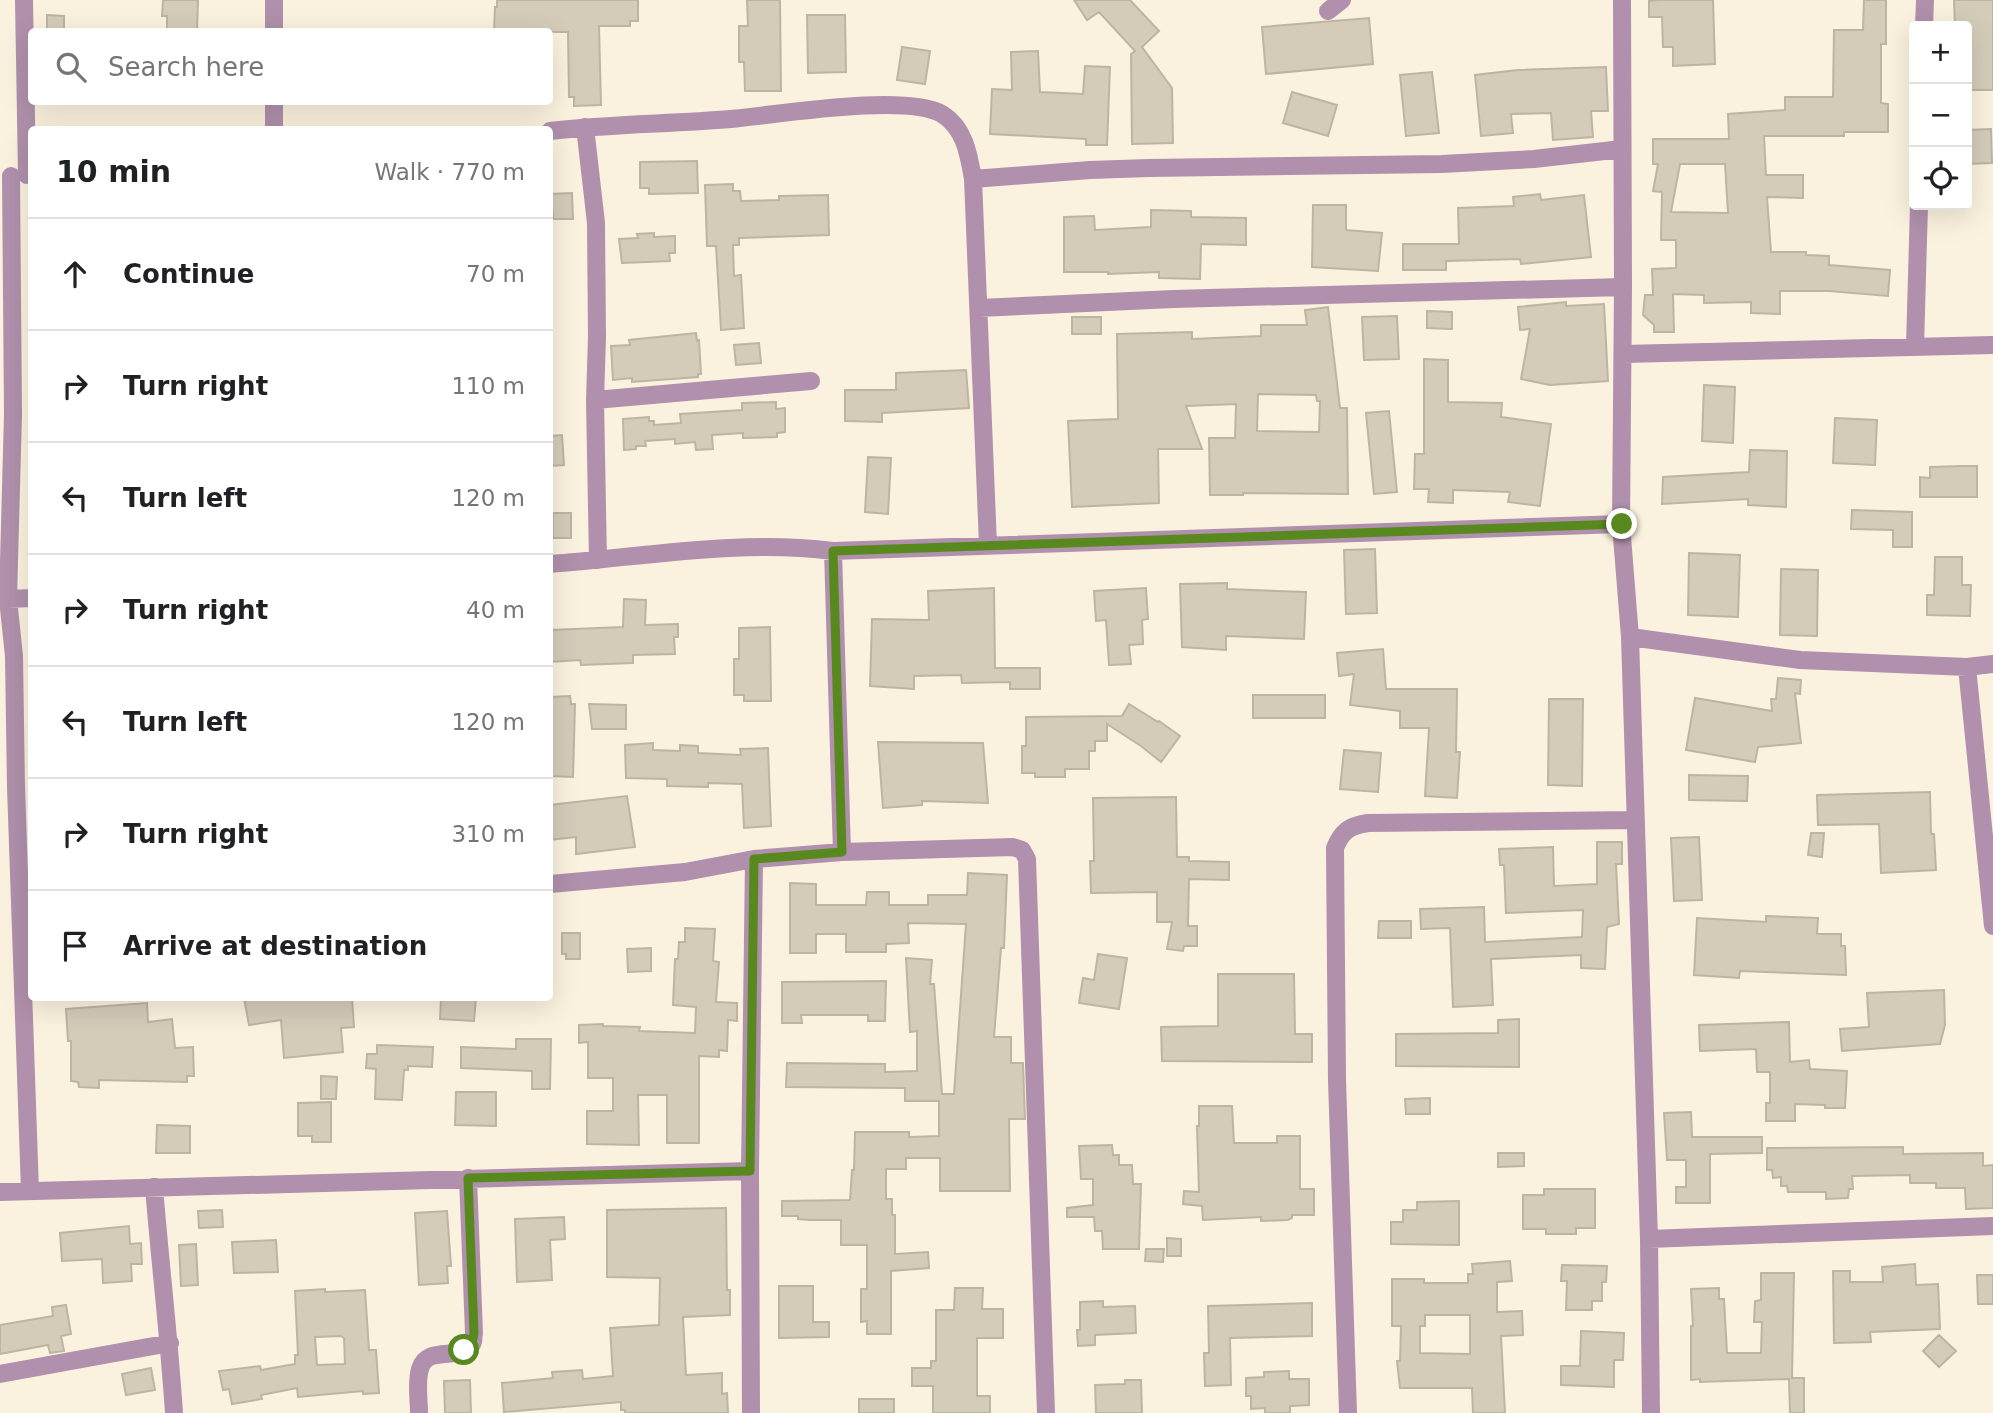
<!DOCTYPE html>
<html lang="en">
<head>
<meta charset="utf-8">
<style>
	:root { --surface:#fff; --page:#f2f2f2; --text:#202124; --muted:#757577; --line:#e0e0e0 }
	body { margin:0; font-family:"DejaVu Sans",sans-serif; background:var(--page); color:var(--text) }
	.controls { position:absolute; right:21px; top:21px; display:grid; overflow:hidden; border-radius:7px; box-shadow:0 7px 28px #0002 }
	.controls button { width:63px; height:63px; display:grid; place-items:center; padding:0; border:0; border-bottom:2px solid var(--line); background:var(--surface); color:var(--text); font:35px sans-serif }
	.stop { position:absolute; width:21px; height:21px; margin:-16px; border:5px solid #58891e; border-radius:50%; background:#fff }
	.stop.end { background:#58891e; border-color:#fff; box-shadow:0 2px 7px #0008 }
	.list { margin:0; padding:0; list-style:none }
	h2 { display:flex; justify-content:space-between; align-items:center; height:91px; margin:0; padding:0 28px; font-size:30px }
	h2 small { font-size:23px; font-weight:400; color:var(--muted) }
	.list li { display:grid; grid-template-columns:46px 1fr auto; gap:21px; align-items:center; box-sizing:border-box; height:112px; padding:0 28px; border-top:2px solid var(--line) }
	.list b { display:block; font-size:26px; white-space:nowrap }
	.list em { font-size:23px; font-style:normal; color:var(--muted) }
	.icon { flex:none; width:38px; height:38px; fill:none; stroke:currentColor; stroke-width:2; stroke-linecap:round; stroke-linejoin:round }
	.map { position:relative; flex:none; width:1993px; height:1413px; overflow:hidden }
	.search { position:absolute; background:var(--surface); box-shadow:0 7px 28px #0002; left:28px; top:28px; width:525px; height:77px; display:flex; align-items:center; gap:18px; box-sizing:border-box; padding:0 24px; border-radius:7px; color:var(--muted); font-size:26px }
	.panel { position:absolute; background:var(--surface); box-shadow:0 7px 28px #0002; left:28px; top:126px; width:525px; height:875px; border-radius:7px }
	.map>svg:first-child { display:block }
	.building { fill:#d4ccb9; stroke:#bcb5a2; stroke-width:2; fill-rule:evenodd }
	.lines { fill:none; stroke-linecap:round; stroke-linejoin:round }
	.minor { stroke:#b090ac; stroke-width:18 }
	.route { stroke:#58891e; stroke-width:9 }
</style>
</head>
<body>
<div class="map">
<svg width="1993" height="1413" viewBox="0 0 1993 1413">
	<rect width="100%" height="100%" fill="#faf2de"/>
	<path class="building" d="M163 0H198L197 32H167V16H162Z
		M497 0H638V21H630V26H599L601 105 574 106V97H569L568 32H494L495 7H497Z
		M747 0H780L781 91H745L744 62H739V26H748Z
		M1074 0H1130L1159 31 1142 47 1172 88 1173 143 1132 144 1131 54 1135 51 1099 12 1087 20Z
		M1660 0H1713L1715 64 1673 66V47H1663L1662 17H1649V1Z
		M1864 0H1886V44H1881V103L1888 104V132H1844V136H1764L1766 175H1803V198L1767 197 1771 252H1806V255L1829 256V265L1890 270 1888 296 1829 291H1780V314L1751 313V302L1704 303V295L1673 294 1674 332H1654V325L1643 315 1645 295H1653L1652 269 1676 268V240H1661L1662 192 1653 191 1658 164H1653V139H1729L1728 114 1785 110V97H1833L1834 30H1863ZM1680 164H1725L1728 213 1671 212Z
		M1954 0H1993V90H1967V26H1955Z
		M47 15 64 16V32H47Z
		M807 15H845L846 72 808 73Z
		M1369 18 1373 64 1266 74 1262 27Z
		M902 47 930 51 925 84 897 80Z
		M1038 51 1040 92 1083 94 1085 66 1110 67 1107 145H1086V139L990 134 992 89 1012 90 1011 52Z
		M1606 67 1608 111H1591L1593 137 1553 140 1551 113 1511 114 1513 133 1481 136 1475 75 1518 70Z
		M1432 72 1439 133 1406 136 1400 75Z
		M1292 92 1337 105 1328 136 1283 123Z
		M1991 129 1992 163 1967 164V130Z
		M697 161 698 193 649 194V188H640V162Z
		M733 184V191H740L741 201 779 200V196L828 195 829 235 739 238V245H733L734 276 741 275 744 328 721 330 716 246H707L705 185Z
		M572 193 573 219H553V211H550V194Z
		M1540 194 1541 200 1584 195 1591 257 1521 264 1520 259 1446 261V270H1403V244H1459L1458 208 1514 206 1513 197Z
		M1313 205H1346V230L1382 233 1378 271 1312 267Z
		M1151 210 1191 211V217L1246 218V245L1201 244 1200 279 1159 278V272L1108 274V272H1064V217L1094 216 1095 230 1151 227Z
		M654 233V237L675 236V253H669L670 261 622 263 619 239 638 238 637 234Z
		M1566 302V306L1604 304 1608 381 1550 385 1521 379 1530 329 1520 330 1518 307Z
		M1328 307 1340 408H1347L1348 494 1243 493V495H1210L1209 438H1235L1236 404 1186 406 1202 449H1158L1159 503 1072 507 1068 421 1118 419 1117 334 1192 332V339L1261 336V325H1307L1305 310ZM1258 394 1316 395 1317 401H1320L1319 432 1257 431Z
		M1427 311 1452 312V329L1427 328Z
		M1397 316 1399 359 1364 360 1362 317Z
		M1072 317H1101V334H1072Z
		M696 333 697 341 699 340 701 374H698V377L632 382V378L613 380 611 346 630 345 629 340Z
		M759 343 761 363 736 365 734 345Z
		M1424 359 1448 360V402L1502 403 1501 417 1551 424 1540 506 1508 502 1510 492 1453 490V503L1428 502 1429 489H1414L1415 454H1424Z
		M966 370 969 408 882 413V422L845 421V390H896V373Z
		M1704 385 1735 387 1733 443 1702 441Z
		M776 402V409L785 408V432L777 433V437L743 438V433L712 435 713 449 696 450 695 442 675 444V439L645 441 646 446H636V449L624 450 623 419 649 417V421H654V425L681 423 680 414 742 410V403Z
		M1389 411 1397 492 1374 494 1366 413Z
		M1835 418 1877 420 1875 465 1833 463Z
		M562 435 564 465 550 466V436Z
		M1750 450 1787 451 1786 507 1748 505V499L1662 504 1663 477 1749 472Z
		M868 457 891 458 888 514 865 512Z
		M1963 466H1977V497H1920V477L1930 478V467Z
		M1852 510 1912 512V547H1893V530L1851 529Z
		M553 513H571V538H553Z
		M1375 549 1377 613 1346 614 1344 550Z
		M1689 553 1740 555 1738 617 1688 615Z
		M1935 557H1962V585H1971L1970 616 1927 615V595H1934Z
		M1781 569 1818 570 1817 636 1780 635Z
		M1227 583V589L1306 592 1304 639 1226 636V650L1182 647 1180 584Z
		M994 588 995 668H1040V689H1010V682L962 683 961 675 914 676V689L870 686 872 619 929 620 928 591Z
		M1146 588 1148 619 1142 620 1143 644 1129 645 1131 664 1109 665 1106 620 1096 621 1094 591Z
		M624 599 646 600 645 625 678 624V637H674L675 654 633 655V663L581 665 580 660 550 662V630L623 627Z
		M770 627 771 701H744V695H734V659H739V628Z
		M1383 649 1386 689H1457L1456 752H1460L1457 798 1425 796 1429 728H1400V711L1350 705 1354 674 1339 676 1337 653Z
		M1778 678 1801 680 1800 694 1795 693 1801 743 1758 747 1755 762 1686 750 1695 698 1772 711 1771 699H1776Z
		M1253 695H1325V718H1253Z
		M570 696 571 704H575L573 777 550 776V697Z
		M1549 699H1583L1582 786 1548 785Z
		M589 704 626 705V729H592Z
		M1129 704 1158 722 1159 721 1180 736 1161 762 1141 746 1107 724V741H1095V751H1089V769H1065V777H1035V773H1022V746H1026V717L1122 716Z
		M878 742 983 743 988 803 922 801V805L883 808Z
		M653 743V750L680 751V745L698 746V753L741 755 740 749 768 748 771 826 744 828 742 784 708 783V787L667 786V779L626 778 625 745Z
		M1344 750 1381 753 1378 792 1340 789Z
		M1689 775 1748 776 1747 801 1689 800Z
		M1930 792 1931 834H1934L1936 870 1881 873 1879 824 1818 825 1817 795Z
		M627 796 635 847 576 854V837L550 840V805Z
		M1176 797 1177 857H1189V861L1229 862V880L1189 879 1188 926H1197V946H1184L1183 951 1167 949 1172 922H1157V892L1091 893 1090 861H1094L1093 798Z
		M1811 833H1824L1822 857 1808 855Z
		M1699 837 1702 900 1674 901 1671 838Z
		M1597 842H1622V864H1616L1619 924 1607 927 1605 969 1581 968V955L1491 959 1493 1005 1453 1007 1450 928 1421 929 1420 909 1484 907 1485 942 1582 937 1583 910 1506 913 1504 865H1500L1499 849 1553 847 1554 886 1597 884Z
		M968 873 1007 875 1004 948H1001L994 1037H1011V1063H1023L1025 1119H1009L1010 1191H940V1158H906V1169H886V1199H892V1215H895V1254L928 1252 929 1268 891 1271V1334H867V1321L861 1322V1289H867V1245H841V1220H810L798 1219V1216H782V1201L850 1200 852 1170H854L855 1132H909V1137L939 1136V1101H905V1088L786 1087 787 1063 885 1064V1072L917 1071V1031L910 1032 906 958 932 960 930 984H934L942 1094H954L966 924 908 923 909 943 886 944V952H846V934H816V953H790V883L816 884V905H866L867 892H889V905H928V895H967Z
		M1766 916 1818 918 1817 934H1841V946H1845L1846 975 1740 971 1739 978 1694 975 1697 918 1766 922Z
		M1379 921H1411V938H1378Z
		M685 928 715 929 713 961 719 962 716 1002 737 1003V1021L728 1020 727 1051 719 1050V1057L699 1056V1143H667V1095H638L639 1145 587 1144V1111H613V1078H588V1042L579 1043V1025L603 1024V1026L640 1027 639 1031 695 1033 696 1007 673 1005 675 959H678L679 942H685Z
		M562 933H580V959H566V954H562Z
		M651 948V971L628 972 627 949Z
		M1098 954 1127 958 1119 1009 1079 1003 1083 978 1094 980Z
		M1218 974H1294L1295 1034H1312V1062L1162 1061 1161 1027 1218 1026Z
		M886 981 885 1021H868V1015H801L802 1023H782V982Z
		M1944 990 1945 1025 1940 1044 1842 1051 1840 1029 1869 1027 1867 993Z
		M244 998H352L354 1027 341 1028 343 1052 284 1058 281 1020 249 1025Z
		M441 998H476L474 1021 440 1019Z
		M147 1003 148 1022 172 1019 175 1048 193 1047 194 1076H187V1082L99 1080V1088L79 1087 78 1082 71 1081V1041H68L66 1009Z
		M1519 1019V1067L1396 1066V1034L1498 1033V1020Z
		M1789 1022 1790 1062 1809 1060 1810 1069 1847 1071 1845 1108H1825V1105L1795 1104V1121H1766V1103H1770V1072H1757L1756 1049 1700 1051 1699 1025Z
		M516 1039H551L550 1089H532V1071L461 1068V1047L516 1049Z
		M377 1045 433 1047 432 1067 408 1066V1070H404L402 1100 375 1099 376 1069 366 1068 367 1054H377Z
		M321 1076 337 1077 336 1099H321Z
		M456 1092H496V1126L455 1125Z
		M1430 1098V1114H1406L1405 1099Z
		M331 1102V1142H312V1136H298V1103Z
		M1199 1106H1232L1234 1143H1277V1136H1300V1189H1314V1215H1292V1218L1288 1220 1261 1221V1217L1203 1220 1202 1206 1183 1204 1184 1191 1199 1192 1197 1126H1199Z
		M1691 1112 1692 1137H1762V1153L1710 1154V1203H1676V1187H1686V1160H1667L1664 1113Z
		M157 1125 190 1126V1153H156Z
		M1112 1145 1113 1155H1119V1165H1132L1133 1184H1141L1139 1249H1103L1102 1231H1095L1094 1217H1067V1208L1093 1205V1179H1081L1079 1146Z
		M1903 1147V1154L1983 1153V1166L1993 1165V1208L1966 1209 1965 1188H1936V1183H1910V1175L1852 1176 1853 1189H1849L1848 1198 1826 1199V1192H1788L1787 1186H1781V1177L1773 1178 1772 1170H1767V1148Z
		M1498 1153H1524V1166L1498 1167Z
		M1544 1189H1595V1228H1576V1234H1546V1229H1523V1195H1544Z
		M1459 1201V1245L1391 1244V1222H1403V1210H1417V1202Z
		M726 1208 727 1290H730V1315L683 1317 686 1375 722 1373V1394L727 1393 728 1413H625V1410H621V1402L504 1412 502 1383 553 1378 552 1372 582 1370 583 1379 613 1376 610 1328 659 1325 660 1278 607 1277V1210Z
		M222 1210 223 1227 199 1228 198 1211Z
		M447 1211 451 1266H447L448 1283 419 1285 415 1213Z
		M564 1217 565 1239 550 1240 552 1280 517 1282 515 1219Z
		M129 1226 130 1244 141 1243 142 1264H131L132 1281 103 1283 102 1259 62 1261 60 1233Z
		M1167 1238 1181 1239V1256H1167Z
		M276 1240 278 1272 234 1273 232 1242Z
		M196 1244 198 1285 181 1286 179 1245Z
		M1146 1249H1164L1163 1262 1145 1261Z
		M1510 1261 1512 1281 1497 1282V1312L1522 1311 1523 1335 1501 1336 1505 1413H1473L1472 1388H1400L1397 1361H1400L1401 1326H1392V1279H1424V1283H1468V1274H1473L1472 1264ZM1425 1315H1470V1354L1420 1353V1326H1425Z
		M1915 1264 1916 1285 1938 1284 1940 1329 1870 1332 1871 1342 1834 1343 1833 1271H1850V1282H1883L1882 1267Z
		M1562 1265 1607 1266 1606 1282H1602V1301H1592V1310H1566L1567 1281H1561Z
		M1761 1273H1794L1792 1378H1804V1413H1790L1789 1379 1700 1382V1379L1691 1380V1326H1693L1691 1289 1719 1288V1299H1724L1727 1353H1761L1762 1322H1754L1755 1301 1761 1300Z
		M1977 1275H1993V1304H1978Z
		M779 1286H813V1322H829V1337L779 1338Z
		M955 1288H983L982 1309H1003V1338H977V1396H990V1413H933V1386H912V1368H931V1361H936V1310H954Z
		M325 1289V1292L365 1290 369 1350H376L379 1393 363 1394V1391L298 1397 297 1388 261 1395 262 1399 232 1404 229 1389 223 1390 219 1371 260 1366 261 1370 295 1364V1355H298L295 1291ZM341 1336 344 1338 345 1364 317 1365 315 1337Z
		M1103 1301V1307L1135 1306 1136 1333 1095 1335V1345L1078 1346 1077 1330H1080V1302Z
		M1312 1303V1336L1230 1338 1231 1385 1205 1386 1204 1353H1209L1208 1306Z
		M66 1305 71 1334 61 1336 64 1351 50 1353 48 1345 0 1354V1325L53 1316 52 1307Z
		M1581 1331 1624 1333 1623 1360H1614V1387L1561 1385V1366H1580Z
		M1939 1335 1956 1351 1939 1367 1923 1351Z
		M151 1368 155 1390 126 1395 122 1374Z
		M1289 1371V1379H1309V1405L1290 1406V1413H1265V1408L1251 1409V1396H1246V1378L1264 1377V1372Z
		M470 1380 471 1413H445L444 1381Z
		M1125 1380H1141L1142 1413H1096L1095 1385 1125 1384Z
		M859 1399H894V1413H859Z"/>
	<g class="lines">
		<path class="minor" d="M24 0 27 175
			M274 0V32
			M1622 0 1623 287 1621 524 1630 637 1649 1239 1651 1413
			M1328 11 1342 0
			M1924 26 1925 0
			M274 102V130
			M585 127 596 223 597 337 595 400 598 560
			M550 131C610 124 670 124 731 119 776 115 905 93 942 114 965 128 969 156 973 179L988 545
			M11 176 13 414 8 599 14 656 16 787 30 1191
			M973 179 1090 170 1149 168 1442 164 1534 159 1622 149
			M979 308 1173 299 1623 287
			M1915 347 1919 205
			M1623 354 1993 345
			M595 400 811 381
			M833 551 842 852
			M550 564C643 557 739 539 833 551L1621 524
			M8 599 32 598
			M1630 637 1800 660 1967 667 1993 664
			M1967 667 1993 926
			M550 884 685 872 754 859
			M154 1187C160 1262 169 1337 174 1413
			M0 1192 750 1171
			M1649 1239 1993 1226
			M0 1374 170 1343
			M419 1413C419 1399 416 1382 420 1369 427 1344 461 1362 472 1344 474 1341 473 1337 474 1333L468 1178
			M751 1413 750 1171 754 859 842 852 1013 847 1022 850 1027 859 1046 1413
			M1348 1413 1337 1080 1335 848C1342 831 1349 826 1368 823L1636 820"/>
	</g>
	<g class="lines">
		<path class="route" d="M464 1350 472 1344 474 1333 468 1178 750 1171 754 859 842 852 833 551 1622 524"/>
	</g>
</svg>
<div class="controls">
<button>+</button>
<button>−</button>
<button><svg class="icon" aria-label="locate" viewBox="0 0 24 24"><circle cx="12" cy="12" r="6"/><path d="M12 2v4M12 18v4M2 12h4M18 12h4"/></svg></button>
</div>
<div class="stop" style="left:464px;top:1350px"></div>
<div class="stop end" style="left:1622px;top:524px"></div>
<div class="search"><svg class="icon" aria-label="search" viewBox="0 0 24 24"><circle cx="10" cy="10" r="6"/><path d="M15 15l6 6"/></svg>Search here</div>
<section class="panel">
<h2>10 min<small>Walk · 770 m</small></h2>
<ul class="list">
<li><svg class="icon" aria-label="ahead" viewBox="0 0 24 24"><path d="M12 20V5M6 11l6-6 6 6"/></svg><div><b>Continue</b></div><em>70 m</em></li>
<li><svg class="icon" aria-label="right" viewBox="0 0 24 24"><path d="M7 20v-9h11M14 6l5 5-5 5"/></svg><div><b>Turn right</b></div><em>110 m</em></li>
<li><svg class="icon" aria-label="left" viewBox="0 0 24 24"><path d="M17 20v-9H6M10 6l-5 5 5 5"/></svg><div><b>Turn left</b></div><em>120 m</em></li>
<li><svg class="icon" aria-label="right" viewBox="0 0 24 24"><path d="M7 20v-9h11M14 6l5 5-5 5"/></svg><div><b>Turn right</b></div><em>40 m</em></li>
<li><svg class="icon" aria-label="left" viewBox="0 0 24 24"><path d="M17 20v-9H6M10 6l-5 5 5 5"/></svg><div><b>Turn left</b></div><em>120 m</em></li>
<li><svg class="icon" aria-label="right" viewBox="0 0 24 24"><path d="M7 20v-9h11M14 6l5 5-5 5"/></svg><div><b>Turn right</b></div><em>310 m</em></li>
<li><svg class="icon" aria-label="arrive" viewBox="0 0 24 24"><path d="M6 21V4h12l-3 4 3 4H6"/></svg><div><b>Arrive at destination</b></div></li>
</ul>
</section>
</div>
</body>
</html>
